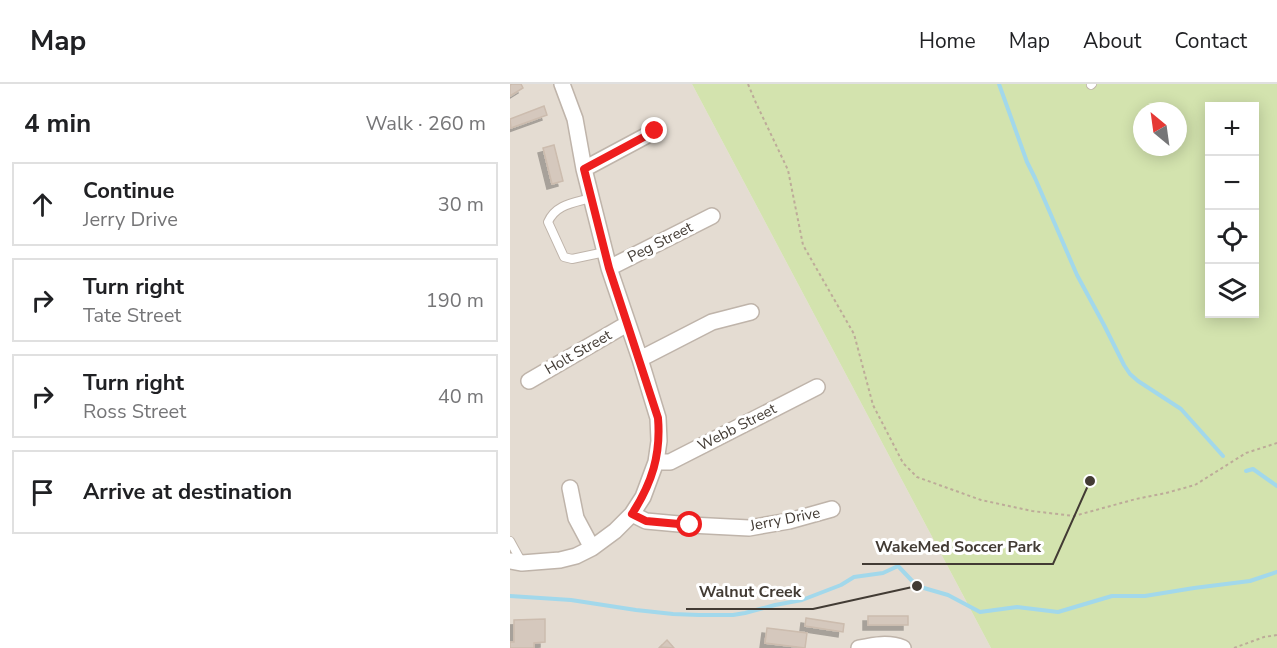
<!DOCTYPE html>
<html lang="en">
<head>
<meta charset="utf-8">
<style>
	:root { --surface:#fff; --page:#f2f2f2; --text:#202124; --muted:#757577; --line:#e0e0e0 }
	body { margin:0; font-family:"Nunito Sans",sans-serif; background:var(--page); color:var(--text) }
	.controls { position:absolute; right:18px; top:18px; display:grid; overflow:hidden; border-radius:0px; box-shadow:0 3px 15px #0003 }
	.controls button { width:54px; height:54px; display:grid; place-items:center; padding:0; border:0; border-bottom:2px solid var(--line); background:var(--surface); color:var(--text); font:30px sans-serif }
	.compass { position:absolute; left:623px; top:18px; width:54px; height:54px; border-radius:50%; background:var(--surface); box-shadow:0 3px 15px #0003; rotate:331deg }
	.stop { position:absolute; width:18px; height:18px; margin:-14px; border:4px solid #ee1e1e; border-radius:50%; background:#fff }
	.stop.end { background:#ee1e1e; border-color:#fff; box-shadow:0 2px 6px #0008 }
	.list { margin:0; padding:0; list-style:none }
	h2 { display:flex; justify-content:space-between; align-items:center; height:78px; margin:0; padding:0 24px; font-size:26px }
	h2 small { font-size:20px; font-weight:400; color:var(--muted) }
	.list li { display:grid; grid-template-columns:39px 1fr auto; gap:18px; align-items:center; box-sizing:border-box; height:84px; margin:0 12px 12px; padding:0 12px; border:2px solid var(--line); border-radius:0px }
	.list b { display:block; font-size:22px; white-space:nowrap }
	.list p { margin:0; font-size:20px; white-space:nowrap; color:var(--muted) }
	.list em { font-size:20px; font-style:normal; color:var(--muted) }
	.icon { flex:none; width:33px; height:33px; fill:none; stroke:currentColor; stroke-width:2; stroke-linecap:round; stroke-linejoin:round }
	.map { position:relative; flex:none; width:767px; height:564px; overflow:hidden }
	header { display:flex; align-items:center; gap:36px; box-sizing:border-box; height:84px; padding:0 30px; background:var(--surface); border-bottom:2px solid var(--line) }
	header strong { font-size:28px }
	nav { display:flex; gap:33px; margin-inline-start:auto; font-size:21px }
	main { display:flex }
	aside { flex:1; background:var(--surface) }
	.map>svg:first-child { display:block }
	.residential { fill:#e4dcd2 }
	.green { fill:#d3e3ae; fill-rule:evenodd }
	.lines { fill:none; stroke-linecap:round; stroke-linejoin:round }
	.stream { stroke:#a2d8eb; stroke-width:4 }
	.building { fill:#d5c8bd; stroke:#ccbcae; stroke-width:1.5; filter:url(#shadow) }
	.service-casing { stroke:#bfb4aa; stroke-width:10 }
	.minor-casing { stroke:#bfb4aa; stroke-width:18 }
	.path { stroke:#bdab99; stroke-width:2; stroke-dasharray:3 3; stroke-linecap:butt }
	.service { stroke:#fff; stroke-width:8 }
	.minor { stroke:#fff; stroke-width:15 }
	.route { stroke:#ee1e1e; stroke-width:8 }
	.labels { text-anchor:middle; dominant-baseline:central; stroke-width:6; stroke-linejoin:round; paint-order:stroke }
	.street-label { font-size:15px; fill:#423b34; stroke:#fff }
	.leader { fill:none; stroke:#423b34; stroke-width:2 }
	.callout-dot { fill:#423b34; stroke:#fff; stroke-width:2 }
	.callout-label { font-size:16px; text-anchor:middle; font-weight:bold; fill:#423b34; stroke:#fff; stroke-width:6; stroke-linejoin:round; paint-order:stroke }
</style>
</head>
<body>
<header>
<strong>Map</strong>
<nav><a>Home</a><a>Map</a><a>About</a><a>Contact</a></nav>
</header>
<main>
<aside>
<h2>4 min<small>Walk · 260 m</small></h2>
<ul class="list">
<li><svg class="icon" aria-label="ahead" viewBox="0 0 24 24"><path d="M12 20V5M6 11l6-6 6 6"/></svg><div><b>Continue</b><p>Jerry Drive</p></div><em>30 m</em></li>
<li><svg class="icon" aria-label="right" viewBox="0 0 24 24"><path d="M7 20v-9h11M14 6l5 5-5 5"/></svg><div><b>Turn right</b><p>Tate Street</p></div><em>190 m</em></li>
<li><svg class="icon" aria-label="right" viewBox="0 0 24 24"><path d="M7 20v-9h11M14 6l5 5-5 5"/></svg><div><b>Turn right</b><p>Ross Street</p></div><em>40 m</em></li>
<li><svg class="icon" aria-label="arrive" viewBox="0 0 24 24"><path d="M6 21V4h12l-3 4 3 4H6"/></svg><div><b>Arrive at destination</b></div></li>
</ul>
</aside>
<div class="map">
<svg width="767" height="564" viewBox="0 0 767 564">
	<defs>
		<filter id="shadow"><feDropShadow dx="-5" dy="5" stdDeviation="0" flood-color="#0004"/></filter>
	</defs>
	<rect width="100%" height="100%" fill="#f1ebe4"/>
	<path class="residential" d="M0 0H182L481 564H0Z"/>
	<path class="green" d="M182 0H767V564H481ZM700 22H744V230H700ZM632 27H668V63H632Z"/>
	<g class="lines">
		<path class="stream" d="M489 0 517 78 525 94 567 191 594 241 614 281 620 290 628 297 671 325 713 372
			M736 387 743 385 767 402
			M0 512 61 516 126 526 163 530 189 531H223L235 529 265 521 292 516 331 501 344 493 373 489 388 482 407 502 438 511 470 528 507 523 548 528 602 512H635L684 504 740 497 767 488"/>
	</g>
	<path class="building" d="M2 0H11L13 4 0 12V1Z
		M34 22 37 31 1 44 0 35Z
		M44 61 53 97 42 100 33 64Z
		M358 532H398V541H358Z
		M296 534 334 540 333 548 295 542Z
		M35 535V558L24 559V564H0V558H4V536Z
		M257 544 297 549 295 564 255 559Z
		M157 556 164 564 150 563Z"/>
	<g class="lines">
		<defs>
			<path id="service" d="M581 1 582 0
				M81 114C64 119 46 120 38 138L54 173 62 175 95 168
				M0 457 11 477"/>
			<path id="minor" d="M74 85 145 47
				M99 184 202 132
				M130 275 202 238 241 228
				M19 297 117 240
				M146 378H160L307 303
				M60 404 66 434 82 464
				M122 430 136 437 180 441 239 444 279 437 322 425
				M0 477 12 479 50 476 66 472 82 464 105 447 122 430 133 413 146 378 149 357 148 334 130 275 99 184 74 85 65 35 52 0
				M349 564C364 561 379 558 393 564"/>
		</defs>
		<use href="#service" class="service-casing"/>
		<use href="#minor" class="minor-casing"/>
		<path class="path" d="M238 0 246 19 278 86 293 161 344 250 363 321 393 379 407 393 471 416 522 427 564 432 626 415 656 409 685 401 736 369 767 359
			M724 564 754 553 767 551"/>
		<use href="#service" class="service"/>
		<use href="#minor" class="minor"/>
	</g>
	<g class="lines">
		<path class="route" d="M145 47 74 85 99 184 148 334C151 371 142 399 122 430L136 437 180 441"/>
	</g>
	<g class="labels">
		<g class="street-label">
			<text transform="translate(150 158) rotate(-27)">Peg Street</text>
			<text transform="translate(68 268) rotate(-30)">Holt Street</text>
			<text transform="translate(227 343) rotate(-27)">Webb Street</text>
			<text transform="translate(275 435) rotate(-11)">Jerry Drive</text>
		</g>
	</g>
	<path class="leader" d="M580 397L543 480H352M407 502L303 525H176"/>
	<g class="callout-dot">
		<circle cx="580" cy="397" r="6"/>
		<circle cx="407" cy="502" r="6"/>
	</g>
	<g class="callout-label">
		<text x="448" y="468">WakeMed Soccer Park</text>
		<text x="240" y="513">Walnut Creek</text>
	</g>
</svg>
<div class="controls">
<button>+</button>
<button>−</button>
<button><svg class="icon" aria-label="locate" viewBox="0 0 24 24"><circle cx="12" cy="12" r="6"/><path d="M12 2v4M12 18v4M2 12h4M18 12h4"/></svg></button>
<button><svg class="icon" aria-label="layers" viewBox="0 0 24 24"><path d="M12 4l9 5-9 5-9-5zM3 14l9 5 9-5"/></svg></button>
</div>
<svg class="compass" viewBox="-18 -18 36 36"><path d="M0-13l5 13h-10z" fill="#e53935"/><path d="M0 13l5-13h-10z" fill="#757577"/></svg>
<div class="stop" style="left:180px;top:441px"></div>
<div class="stop end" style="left:145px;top:47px"></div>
</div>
</main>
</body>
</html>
